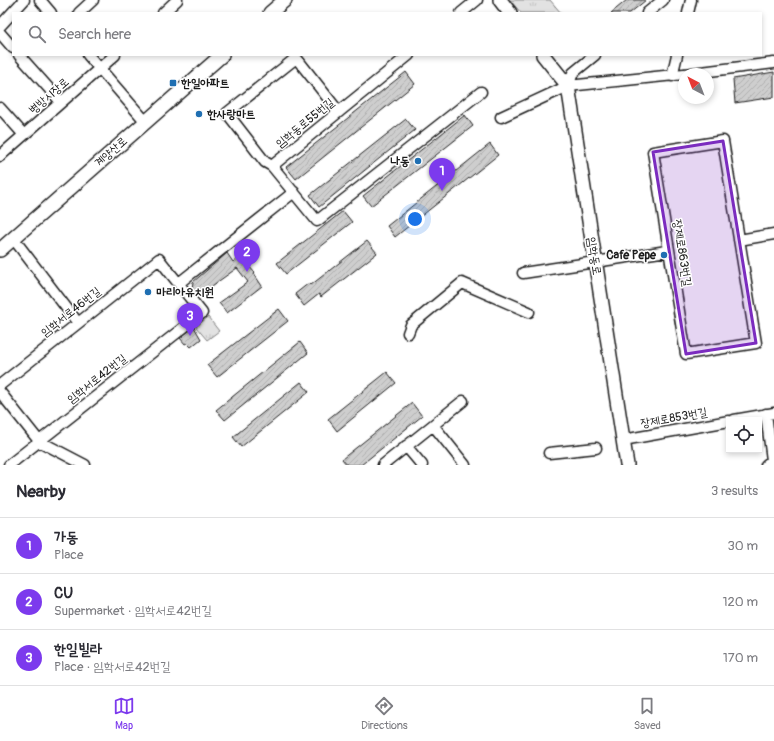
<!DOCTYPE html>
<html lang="en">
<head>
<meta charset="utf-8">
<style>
	:root { --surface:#fff; --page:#f2f2f3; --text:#2b2b33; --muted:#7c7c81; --line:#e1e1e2; --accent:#7c3aed }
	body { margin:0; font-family:Pangolin,"Poor Story",sans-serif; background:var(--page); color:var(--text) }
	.controls { position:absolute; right:12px; bottom:12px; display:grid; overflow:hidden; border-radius:0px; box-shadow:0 2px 6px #0003 }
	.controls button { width:36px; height:36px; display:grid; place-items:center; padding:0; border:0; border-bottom:1px solid var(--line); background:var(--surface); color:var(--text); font:20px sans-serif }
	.compass { position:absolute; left:678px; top:68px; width:36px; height:36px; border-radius:50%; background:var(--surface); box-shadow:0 2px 6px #0003; rotate:318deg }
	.you { position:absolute; left:415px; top:219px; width:14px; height:14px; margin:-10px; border:3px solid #fff; border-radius:50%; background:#1a73e8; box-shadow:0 0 0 6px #1a73e833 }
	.badge { display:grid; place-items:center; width:26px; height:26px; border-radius:50%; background:var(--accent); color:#fff; font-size:13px; font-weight:700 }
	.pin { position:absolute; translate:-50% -33px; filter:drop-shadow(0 1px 2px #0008) }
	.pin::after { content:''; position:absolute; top:21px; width:14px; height:12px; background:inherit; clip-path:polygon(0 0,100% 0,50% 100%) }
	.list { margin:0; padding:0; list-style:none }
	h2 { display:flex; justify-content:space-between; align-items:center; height:52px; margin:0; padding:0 16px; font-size:17px }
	h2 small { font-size:13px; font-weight:400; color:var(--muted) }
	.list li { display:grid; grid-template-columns:26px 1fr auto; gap:12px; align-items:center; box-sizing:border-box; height:56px; padding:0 16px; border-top:1px solid var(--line) }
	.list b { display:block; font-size:15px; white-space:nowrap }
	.list p { margin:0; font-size:13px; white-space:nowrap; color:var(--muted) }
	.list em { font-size:13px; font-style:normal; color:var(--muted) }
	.icon { flex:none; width:22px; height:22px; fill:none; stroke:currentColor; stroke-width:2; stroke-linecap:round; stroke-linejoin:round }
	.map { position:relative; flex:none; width:774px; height:465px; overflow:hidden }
	.search { position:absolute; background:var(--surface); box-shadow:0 2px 6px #0003; left:12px; right:12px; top:12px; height:44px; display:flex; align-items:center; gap:10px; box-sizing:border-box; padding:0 14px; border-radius:0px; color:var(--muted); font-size:15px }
	.sheet { height:220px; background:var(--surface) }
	nav { display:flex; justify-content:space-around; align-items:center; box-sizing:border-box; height:56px; border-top:1px solid var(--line); background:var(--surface); font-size:11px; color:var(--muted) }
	nav a { display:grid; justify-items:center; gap:2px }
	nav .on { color:var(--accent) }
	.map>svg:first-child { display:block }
	.grass { fill:url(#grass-tufts); stroke:#7f7f7f }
	.building { fill:url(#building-hatch); stroke:#1c1c1c }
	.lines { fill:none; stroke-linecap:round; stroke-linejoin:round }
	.minor-casing { stroke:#1c1c1c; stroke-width:13 }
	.tertiary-casing { stroke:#1c1c1c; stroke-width:16 }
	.minor { stroke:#fff; stroke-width:10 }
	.tertiary { stroke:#fff; stroke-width:13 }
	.marked { fill:#7b2cbf; fill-opacity:0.2; stroke:#7b2cbf; stroke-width:3; stroke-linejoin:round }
	.poi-dot { fill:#1f6fb2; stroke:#fff; stroke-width:1.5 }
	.labels { text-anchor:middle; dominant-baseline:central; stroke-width:3; stroke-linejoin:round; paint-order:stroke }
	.poi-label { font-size:12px; font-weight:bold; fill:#1c1c1c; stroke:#fff; text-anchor:start }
	.street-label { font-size:12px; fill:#1c1c1c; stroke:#fff }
</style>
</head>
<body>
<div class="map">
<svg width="774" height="465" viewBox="0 0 774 465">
	<defs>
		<pattern id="grass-tufts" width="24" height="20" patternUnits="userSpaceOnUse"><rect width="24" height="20" fill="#e2e2e2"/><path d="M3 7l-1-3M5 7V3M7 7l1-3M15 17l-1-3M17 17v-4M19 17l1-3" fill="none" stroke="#c1c1c1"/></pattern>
		<pattern id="building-hatch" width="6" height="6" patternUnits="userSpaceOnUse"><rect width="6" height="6" fill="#cecece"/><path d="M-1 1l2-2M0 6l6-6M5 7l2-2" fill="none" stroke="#b0b0b0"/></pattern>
	</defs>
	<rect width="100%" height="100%" fill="#fff"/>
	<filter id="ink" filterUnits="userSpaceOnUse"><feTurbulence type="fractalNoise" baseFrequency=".025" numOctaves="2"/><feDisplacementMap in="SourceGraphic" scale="8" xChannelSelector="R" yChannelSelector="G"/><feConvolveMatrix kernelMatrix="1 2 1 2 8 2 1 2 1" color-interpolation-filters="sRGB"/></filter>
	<g filter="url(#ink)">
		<path class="grass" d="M510 0H550L561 13H521Z
			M208 317 219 331 207 340 196 327Z"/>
		<path class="building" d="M627 0H646L630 13H611Z
			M406 72 415 84 296 179 286 167Z
			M774 72V97L735 103 733 79Z
			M465 115 473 126 371 206 363 196Z
			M406 119 415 130 319 207 310 195Z
			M490 144 498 155 395 237 387 226Z
			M343 211 352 222 286 274 277 263Z
			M367 241 377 253 321 297 319 294 304 306 295 294 309 283 311 285Z
			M227 253 233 262 240 256 255 273 254 274 262 286 227 313 219 303 248 282 237 268 198 296 192 288 193 282Z
			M279 309 288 321 217 377 207 365Z
			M194 327 201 339 191 347 187 343 185 344 180 338Z
			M300 342 308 353 225 420 216 410Z
			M387 372 396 383 337 431 328 419Z
			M301 382 309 392 241 447 233 437Z
			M412 403 422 416 361 465H347L342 459Z"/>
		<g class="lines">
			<defs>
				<path id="minor" d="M40 0 51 13
					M79 13 93 0
					M163 13 177 0
					M461 13 477 0
					M647 13 663 0
					M688 13 691 0
					M0 26 24 0
					M0 33 13 48
					M19 55 61 102
					M88 55 146 122
					M294 55 339 112
					M296 58 227 113 265 162 272 166 409 55
					M685 74 774 63
					M672 76 677 55
					M568 86 573 73 595 55
					M0 108 24 135
					M501 117 568 86 684 74
					M723 141 756 343 686 354 653 152Z
					M0 156 115 55
					M272 166 317 221 481 92
					M13 238 78 323
					M739 240 774 234
					M523 273 667 251
					M179 283 294 192
					M408 333 411 325 462 283 529 312
					M0 385 159 259 202 313 9 465
					M0 392 39 441 85 465
					M734 420 774 413
					M433 425 465 465
					M623 440 729 421
					M406 446 422 465
					M549 453 596 448
					M383 465 463 401
					M766 465 772 460 766 414"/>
				<path id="tertiary" d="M500 0 510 13
					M270 13 285 0
					M543 55 568 86 627 465
					M0 250 222 55"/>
			</defs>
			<use href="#minor" class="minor-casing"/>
			<use href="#tertiary" class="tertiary-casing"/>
			<use href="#minor" class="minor"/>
			<use href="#tertiary" class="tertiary"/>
		</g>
	</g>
	<path class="marked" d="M723 141 756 343 686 354 653 152Z"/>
	<g class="poi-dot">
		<rect x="169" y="79" width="8" height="8" rx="2"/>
		<circle cx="199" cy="114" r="4"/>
		<circle cx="418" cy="161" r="4"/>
		<circle cx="664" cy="255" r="4"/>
		<circle cx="148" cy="292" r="4"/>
	</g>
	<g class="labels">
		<g class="poi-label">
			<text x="181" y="83">한일아파트</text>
			<text x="207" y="114">한사랑마트</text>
			<text x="410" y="161" text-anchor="end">나동</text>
			<text x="656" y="255" text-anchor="end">Cafe Pepe</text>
			<text x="156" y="292">마리아유치원</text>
		</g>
		<g class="street-label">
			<text transform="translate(49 96) rotate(-41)">병방시장로</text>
			<text transform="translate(305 123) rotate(-39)">임학동로55번길</text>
			<text transform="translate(111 152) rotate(-41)">계양산로</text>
			<text transform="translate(682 253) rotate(81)">장제로863번길</text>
			<text transform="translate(594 256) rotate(81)">임학동로</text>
			<text transform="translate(71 312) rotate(-38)">임학서로46번길</text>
			<text transform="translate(97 379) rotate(-38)">임학서로42번길</text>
			<text transform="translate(674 418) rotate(-10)">장제로853번길</text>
		</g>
	</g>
</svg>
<div class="controls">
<button><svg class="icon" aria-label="locate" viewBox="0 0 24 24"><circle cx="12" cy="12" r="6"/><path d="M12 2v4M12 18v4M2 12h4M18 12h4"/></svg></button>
</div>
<svg class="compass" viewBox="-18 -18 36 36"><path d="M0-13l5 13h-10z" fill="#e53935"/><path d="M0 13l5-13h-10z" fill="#7c7c81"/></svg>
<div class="you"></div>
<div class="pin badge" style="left:442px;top:191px">1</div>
<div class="pin badge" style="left:247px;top:272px">2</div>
<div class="pin badge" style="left:190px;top:336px">3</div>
<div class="search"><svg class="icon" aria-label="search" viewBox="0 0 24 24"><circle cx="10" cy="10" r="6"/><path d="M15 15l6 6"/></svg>Search here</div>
</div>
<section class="sheet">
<h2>Nearby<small>3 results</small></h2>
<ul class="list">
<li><span class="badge">1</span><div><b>가동</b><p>Place</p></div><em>30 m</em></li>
<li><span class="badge">2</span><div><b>CU</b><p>Supermarket · 임학서로42번길</p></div><em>120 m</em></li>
<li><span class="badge">3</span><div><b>한일빌라</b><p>Place · 임학서로42번길</p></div><em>170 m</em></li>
</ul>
</section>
<nav>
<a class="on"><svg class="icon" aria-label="map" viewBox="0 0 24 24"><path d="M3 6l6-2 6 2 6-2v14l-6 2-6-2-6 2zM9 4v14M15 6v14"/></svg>Map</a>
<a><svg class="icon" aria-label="directions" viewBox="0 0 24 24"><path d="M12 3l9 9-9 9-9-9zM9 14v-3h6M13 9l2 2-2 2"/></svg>Directions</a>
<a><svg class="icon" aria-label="saved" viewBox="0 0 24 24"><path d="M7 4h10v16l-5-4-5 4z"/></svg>Saved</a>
</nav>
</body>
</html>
